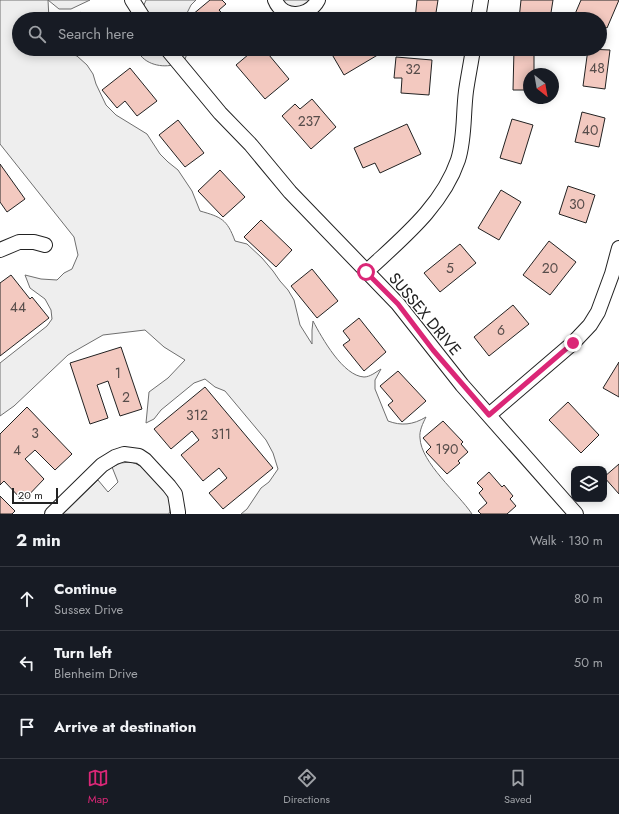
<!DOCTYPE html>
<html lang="en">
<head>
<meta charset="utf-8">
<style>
	:root { --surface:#171b24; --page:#242831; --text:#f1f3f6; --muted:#9ea1a6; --line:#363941; --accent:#db2777 }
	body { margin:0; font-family:Jost,sans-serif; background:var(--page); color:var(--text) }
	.controls { position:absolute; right:12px; bottom:12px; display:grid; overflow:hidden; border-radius:8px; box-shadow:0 2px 10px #0003 }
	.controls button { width:36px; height:36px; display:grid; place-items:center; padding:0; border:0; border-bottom:1px solid var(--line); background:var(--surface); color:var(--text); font:20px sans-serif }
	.compass { position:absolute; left:523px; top:68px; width:36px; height:36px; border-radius:50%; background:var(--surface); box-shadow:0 2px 10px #0003; rotate:149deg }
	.scale { position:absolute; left:12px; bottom:10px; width:46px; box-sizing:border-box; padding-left:4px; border:2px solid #222; border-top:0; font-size:11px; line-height:14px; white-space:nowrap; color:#222; -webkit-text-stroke:3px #fff; paint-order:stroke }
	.stop { position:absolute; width:12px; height:12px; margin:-9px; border:3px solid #db2777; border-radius:50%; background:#fff }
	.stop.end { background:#db2777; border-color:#fff; box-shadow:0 1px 4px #0008 }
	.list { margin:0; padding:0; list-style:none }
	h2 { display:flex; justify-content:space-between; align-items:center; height:52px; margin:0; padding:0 16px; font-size:17px }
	h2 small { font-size:13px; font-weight:400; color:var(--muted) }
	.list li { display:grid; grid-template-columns:26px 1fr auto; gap:12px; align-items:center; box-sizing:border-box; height:64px; padding:0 16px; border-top:1px solid var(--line) }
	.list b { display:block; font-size:15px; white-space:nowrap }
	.list p { margin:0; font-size:13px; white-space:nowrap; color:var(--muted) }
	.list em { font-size:13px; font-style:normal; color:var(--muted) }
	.icon { flex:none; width:22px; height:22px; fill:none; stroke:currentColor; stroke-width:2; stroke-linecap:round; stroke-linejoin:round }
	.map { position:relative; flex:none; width:619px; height:514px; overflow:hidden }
	.search { position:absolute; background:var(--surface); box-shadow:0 2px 10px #0003; left:12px; right:12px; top:12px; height:44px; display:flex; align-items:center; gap:10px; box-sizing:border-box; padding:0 14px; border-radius:22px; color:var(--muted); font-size:15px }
	.sheet { height:244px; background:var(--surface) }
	nav { display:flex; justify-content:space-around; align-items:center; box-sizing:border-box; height:56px; border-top:1px solid var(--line); background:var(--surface); font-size:11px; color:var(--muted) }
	nav a { display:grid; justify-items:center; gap:2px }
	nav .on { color:var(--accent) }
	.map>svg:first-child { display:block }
	.green { fill:#eee; stroke:#6f6f6f }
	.building { fill:#f3c9c0; stroke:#222 }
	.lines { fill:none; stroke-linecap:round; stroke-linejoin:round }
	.minor-casing { stroke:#222; stroke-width:16 }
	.minor { stroke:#fff; stroke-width:14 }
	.route { stroke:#db2777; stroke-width:5 }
	.labels { text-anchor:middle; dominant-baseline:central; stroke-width:3; stroke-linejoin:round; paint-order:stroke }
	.number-label { font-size:14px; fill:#564c4a }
	.street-label { font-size:16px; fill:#222; stroke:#fff }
</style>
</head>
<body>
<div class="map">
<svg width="619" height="514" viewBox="0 0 619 514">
	<rect width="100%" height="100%" fill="#fff"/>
	<path class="green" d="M0 0H90L71 9H59L48 0 49 19H19V49H60L67 53 77 56 87 65 93 74 96 84 106 105 116 115 147 134 160 154 168 162 178 170 192 191 200 211C221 217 227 219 235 241L247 244 262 258 273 271 280 281 288 290 294 300 300 325 312 344V330L313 321C322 338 343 376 364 377 370 377 376 372 381 369L375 380V389L388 421C401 426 413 425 426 417 423 423 419 431 420 438 421 463 458 493 472 514H241L247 509 261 488 269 482 278 469 273 453 266 440 225 391 215 387 205 379 194 383 161 410 154 419 146 423 149 392 168 378 185 360 164 347 145 330 103 335 68 355 14 406 0 416V363L47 326 52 319 51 310 45 299 30 288 25 275 41 279 57 280 64 273 72 269 78 255 74 237 0 144Z
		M146 0H196L191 5 184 19H138Z
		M275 0H318L301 14Z
		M137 49H189L185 59C182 61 177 65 173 65 159 68 142 63 137 49Z
		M130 462C145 464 168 489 170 504 170 507 170 511 169 514H63L98 480 108 492 118 482 112 467 121 463Z"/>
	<path class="building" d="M210 0H222L226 4 219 10 227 19H195L192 15Z
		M417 0H438L435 19H415Z
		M521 0H553L550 19H519Z
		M581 0H619L607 28 600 25V19H587L575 14Z
		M81 12 87 19H73Z
		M255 49H264L289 79 265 99 236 65Z
		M334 49H378L381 53 344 75 330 51Z
		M514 49H534V74H529V90H513Z
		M588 49 610 50 605 89 583 86Z
		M396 57 432 60 429 95 401 93 402 78H394Z
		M130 68 157 101 137 116 125 101 117 108 102 90Z
		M312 99 336 127 311 149 282 116 295 104 300 109Z
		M582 112 605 118 599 147 575 142Z
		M512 119 533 125 521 164 500 158Z
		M178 120 204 153 185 167 159 135Z
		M407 124 421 154 380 173 375 163 363 168 354 148Z
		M0 164 25 199 7 212 0 202Z
		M220 170 245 197 223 217 198 191Z
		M568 186 595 195 586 223 559 214Z
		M501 190 521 202 499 240 478 228Z
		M261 220 292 250 276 267 244 237Z
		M549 241 576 262 550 295 523 275Z
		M460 244 476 263 440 292 424 273Z
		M312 269 338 301 317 318 291 286Z
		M11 275 30 299 32 297 49 318 0 356V283Z
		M513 305 529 324 489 356 474 337Z
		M359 318 386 352 364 371 343 345 350 340 343 331Z
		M121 347 142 409 120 416 108 381 97 385 108 418 90 424 70 363Z
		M619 362V397L603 388Z
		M398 371 426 401 402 422 388 405 393 401 380 386Z
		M205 387 273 468 223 509 209 493 227 478 219 468 203 481 181 455 199 440 192 431 171 449 154 429Z
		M568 402 599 435 581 453 549 420Z
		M27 407 72 454 55 470 35 450 25 459 44 479 23 501 4 481 0 485V434Z
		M443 421 463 442 461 444 468 452 458 461 460 463 447 474 426 452 431 447 423 438Z
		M619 464V494L604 477Z
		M489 472 502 487 504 485 513 496 510 499 516 506 507 514H481L478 511 487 503 479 493 483 489 477 483Z
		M0 496 15 511 12 514H0Z"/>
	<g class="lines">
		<defs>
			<path id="minor" d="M132 0 144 19
				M275 0C283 20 309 17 318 0
				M478 19 481 0
				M167 49 220 113 251 145 290 192 398 304 462 385 576 514
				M0 250 19 242H34L45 245
				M366 272C401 239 442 207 458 160 465 138 463 114 466 91 468 77 471 63 473 49
				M489 415 573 343 590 325 598 312 612 274 619 248
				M52 514 102 465 115 457 124 454 139 456 145 460 169 486 175 494 178 512V514"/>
		</defs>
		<use href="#minor" class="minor-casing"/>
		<use href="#minor" class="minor"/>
	</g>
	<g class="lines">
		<path class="route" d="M366 272 398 304 433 350 489 415 573 343"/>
	</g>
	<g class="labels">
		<g class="number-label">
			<text x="597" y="68">48</text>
			<text x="413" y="69">32</text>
			<text x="309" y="121">237</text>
			<text x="590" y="130">40</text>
			<text x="577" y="204">30</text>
			<text x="450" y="268">5</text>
			<text x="550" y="268">20</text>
			<text x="18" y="307">44</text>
			<text x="501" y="330">6</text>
			<text x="118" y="373">1</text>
			<text x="126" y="397">2</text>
			<text x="197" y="415">312</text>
			<text x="35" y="433">3</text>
			<text x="221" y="434">311</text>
			<text x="447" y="449">190</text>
			<text x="17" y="450">4</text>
		</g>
		<g class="street-label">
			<text transform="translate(425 314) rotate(50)">SUSSEX DRIVE</text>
		</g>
	</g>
</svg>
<div class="controls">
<button><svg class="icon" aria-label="layers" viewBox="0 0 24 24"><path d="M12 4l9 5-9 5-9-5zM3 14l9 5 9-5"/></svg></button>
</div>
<svg class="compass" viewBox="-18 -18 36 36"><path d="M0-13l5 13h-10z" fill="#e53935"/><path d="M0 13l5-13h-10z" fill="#9ea1a6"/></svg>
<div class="scale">20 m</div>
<div class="stop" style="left:366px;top:272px"></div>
<div class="stop end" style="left:573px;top:343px"></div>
<div class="search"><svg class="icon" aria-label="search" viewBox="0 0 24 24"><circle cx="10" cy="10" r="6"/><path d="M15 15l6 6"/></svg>Search here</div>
</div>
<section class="sheet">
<h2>2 min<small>Walk · 130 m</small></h2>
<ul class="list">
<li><svg class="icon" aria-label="ahead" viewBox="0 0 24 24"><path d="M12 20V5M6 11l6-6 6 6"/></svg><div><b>Continue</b><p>Sussex Drive</p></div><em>80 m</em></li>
<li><svg class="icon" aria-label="left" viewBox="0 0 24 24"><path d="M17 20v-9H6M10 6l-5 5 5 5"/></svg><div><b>Turn left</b><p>Blenheim Drive</p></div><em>50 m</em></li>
<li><svg class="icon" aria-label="arrive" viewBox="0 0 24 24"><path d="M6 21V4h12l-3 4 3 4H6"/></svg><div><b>Arrive at destination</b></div></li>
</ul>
</section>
<nav>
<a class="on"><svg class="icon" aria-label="map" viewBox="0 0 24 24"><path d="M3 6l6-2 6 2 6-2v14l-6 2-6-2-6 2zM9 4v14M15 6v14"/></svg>Map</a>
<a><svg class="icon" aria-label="directions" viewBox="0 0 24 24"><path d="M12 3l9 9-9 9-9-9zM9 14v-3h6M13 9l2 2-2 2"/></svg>Directions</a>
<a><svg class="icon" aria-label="saved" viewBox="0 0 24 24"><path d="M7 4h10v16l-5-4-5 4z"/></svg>Saved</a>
</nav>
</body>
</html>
